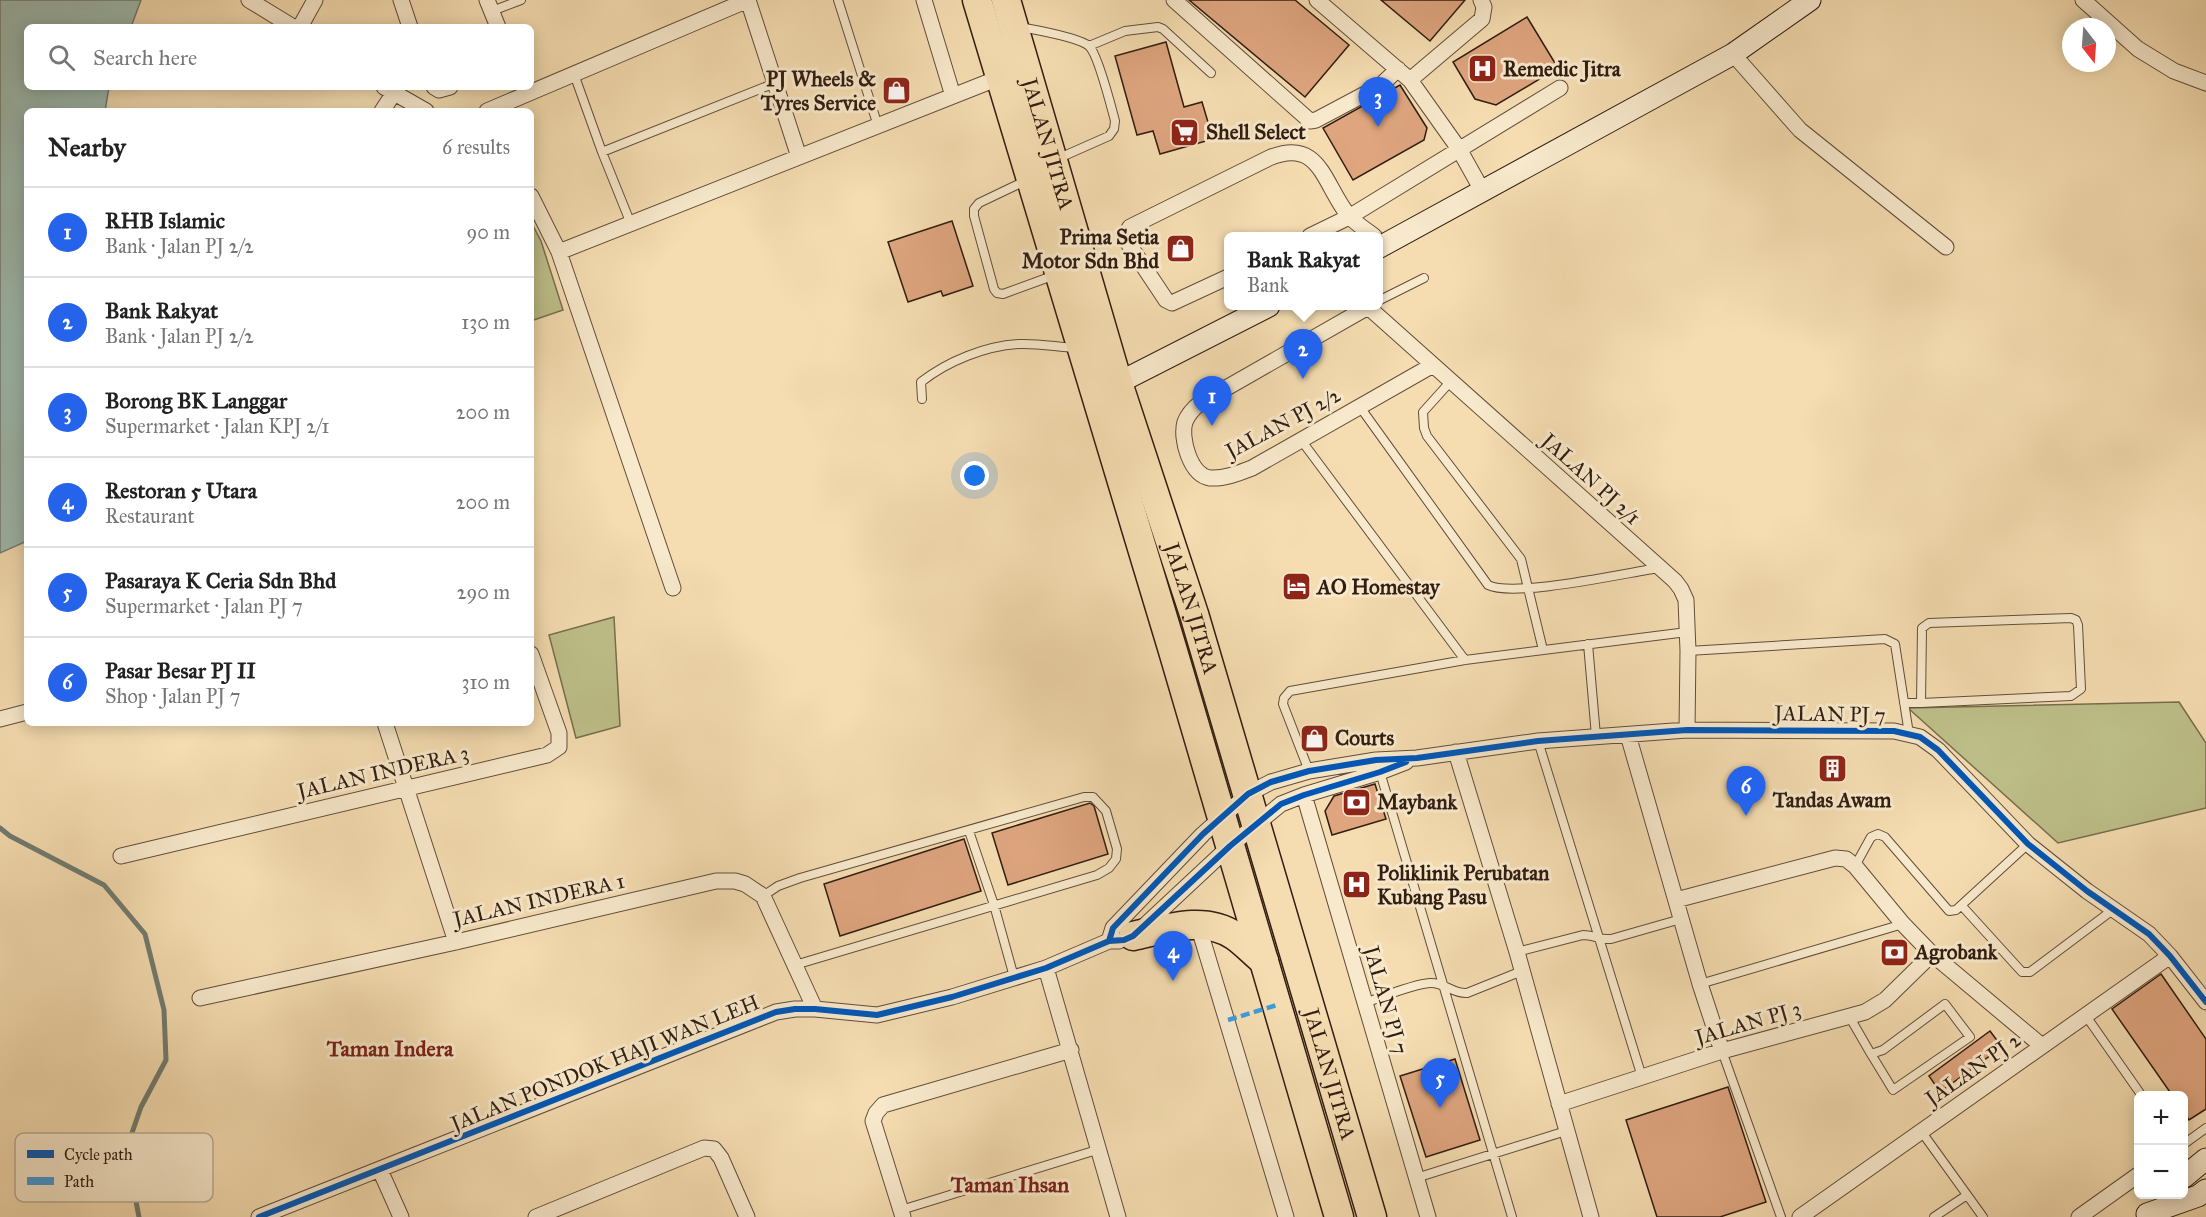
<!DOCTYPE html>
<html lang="en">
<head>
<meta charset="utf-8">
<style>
	:root { --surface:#fff; --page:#f2f2f2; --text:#222; --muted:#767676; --line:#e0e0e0; --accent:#2563eb }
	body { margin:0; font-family:"IM FELL Great Primer",serif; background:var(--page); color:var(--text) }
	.controls { position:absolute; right:18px; bottom:18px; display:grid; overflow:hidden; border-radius:9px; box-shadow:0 3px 15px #0003 }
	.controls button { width:54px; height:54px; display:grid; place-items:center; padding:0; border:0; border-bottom:2px solid var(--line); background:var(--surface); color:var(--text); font:30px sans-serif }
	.compass { position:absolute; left:2062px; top:18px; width:54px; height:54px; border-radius:50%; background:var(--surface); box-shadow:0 3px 15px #0003; rotate:163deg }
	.you { position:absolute; left:975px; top:476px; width:21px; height:21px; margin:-15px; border:4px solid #fff; border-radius:50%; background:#1a73e8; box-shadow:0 0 0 9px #1a73e833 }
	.badge { display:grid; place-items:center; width:39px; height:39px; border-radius:50%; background:var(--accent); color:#fff; font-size:20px; font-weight:700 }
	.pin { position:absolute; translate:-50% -50px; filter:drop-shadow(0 2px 3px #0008) }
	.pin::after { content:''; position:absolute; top:32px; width:21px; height:18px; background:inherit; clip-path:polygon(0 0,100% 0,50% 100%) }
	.popup { position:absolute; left:1224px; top:232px; width:159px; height:78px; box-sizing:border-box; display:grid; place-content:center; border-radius:9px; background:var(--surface); filter:drop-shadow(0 2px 4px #0005); font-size:20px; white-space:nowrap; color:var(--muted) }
	.popup b { font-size:22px; color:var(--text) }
	.popup::after { content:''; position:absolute; left:50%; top:100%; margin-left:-12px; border:12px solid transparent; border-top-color:var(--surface) }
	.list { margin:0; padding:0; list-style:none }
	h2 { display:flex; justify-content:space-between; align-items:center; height:78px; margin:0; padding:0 24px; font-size:26px }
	h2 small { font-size:20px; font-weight:400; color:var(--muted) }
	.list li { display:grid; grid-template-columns:39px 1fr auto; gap:18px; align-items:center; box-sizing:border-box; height:90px; padding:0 24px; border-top:2px solid var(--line) }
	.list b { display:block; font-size:22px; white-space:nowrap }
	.list p { margin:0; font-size:20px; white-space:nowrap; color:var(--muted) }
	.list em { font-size:20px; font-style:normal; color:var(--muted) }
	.icon { flex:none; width:33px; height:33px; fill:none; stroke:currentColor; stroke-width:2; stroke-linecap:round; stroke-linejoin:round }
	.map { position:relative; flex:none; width:2206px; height:1217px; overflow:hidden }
	.search { position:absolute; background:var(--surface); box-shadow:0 3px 15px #0003; left:24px; top:24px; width:510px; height:66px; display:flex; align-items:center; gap:15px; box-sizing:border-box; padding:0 21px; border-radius:9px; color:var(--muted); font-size:22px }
	.panel { position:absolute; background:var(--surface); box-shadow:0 3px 15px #0003; left:24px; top:108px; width:510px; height:618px; border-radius:9px }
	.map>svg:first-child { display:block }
	.green { fill:#bec08a; stroke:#786e4e; stroke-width:1.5 }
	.water { fill:#9dbbb0; stroke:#727c71; stroke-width:1.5 }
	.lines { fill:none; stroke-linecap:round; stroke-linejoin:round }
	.stream { stroke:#727c71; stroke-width:5 }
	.building { fill:#dea57f; stroke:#311d12; stroke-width:1.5 }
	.lane-casing { stroke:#624d3a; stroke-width:10 }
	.street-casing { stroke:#624d3a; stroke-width:17 }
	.secondary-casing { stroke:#311d12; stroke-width:23 }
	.highway-casing { stroke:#311d12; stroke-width:31 }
	.lane { stroke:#f8e9cc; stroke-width:8 }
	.street { stroke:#f8e9cc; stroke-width:15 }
	.secondary { stroke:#f8e9cc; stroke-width:21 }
	.highway { stroke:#f5ddb1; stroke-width:28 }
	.quiet { stroke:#3e9bde; stroke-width:4.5; stroke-dasharray:9 4.5; stroke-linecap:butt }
	.cycleway-casing { stroke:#f8e9cc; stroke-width:10 }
	.cycleway { stroke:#0057b8; stroke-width:6 }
	.labels { text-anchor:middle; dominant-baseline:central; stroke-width:6; stroke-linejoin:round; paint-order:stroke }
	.poi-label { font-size:21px; font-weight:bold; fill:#311d12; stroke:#f8e9cc; text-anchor:start }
	.street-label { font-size:21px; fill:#311d12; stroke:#f8e9cc }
	.neighbourhood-label { font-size:22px; font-weight:bold; fill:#7a1f14; stroke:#f8e9cc }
	.key { fill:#f8e9cc; stroke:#bcac94; stroke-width:1.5 }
	.key-label { font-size:16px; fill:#311d12 }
</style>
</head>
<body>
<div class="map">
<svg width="2206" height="1217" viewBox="0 0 2206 1217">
	<rect width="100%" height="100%" fill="#f5ddb1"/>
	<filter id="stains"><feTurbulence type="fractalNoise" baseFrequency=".00333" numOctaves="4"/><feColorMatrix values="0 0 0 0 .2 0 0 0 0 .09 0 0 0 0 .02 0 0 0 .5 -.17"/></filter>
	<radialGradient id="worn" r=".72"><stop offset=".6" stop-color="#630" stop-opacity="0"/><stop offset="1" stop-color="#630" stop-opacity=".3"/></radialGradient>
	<path class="green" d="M531 222 541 241 563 310 531 321Z
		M614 617 620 726 576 738 549 635Z
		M2179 702 2206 743V808L2058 843 1908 708Z"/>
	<path class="water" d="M0 0H141L131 27H27V87H109L105 111H27V541L0 553Z"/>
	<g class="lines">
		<path class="stream" d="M0 828 10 836 104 885 145 934 164 1010 166 1060 141 1107 126 1150 139 1217"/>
	</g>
	<path class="building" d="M1189 0H1295L1349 45 1305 97Z
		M1381 0H1465L1430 41Z
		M1527 17 1558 68 1496 105 1475 99 1453 62Z
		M1166 42 1184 107 1202 102 1213 139 1160 154 1153 131 1137 135 1115 56Z
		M1400 85 1427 128 1424 140 1353 180 1323 128Z
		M952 221 973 286 943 296 941 291 908 302 888 242Z
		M1824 758H1841V779H1824Z
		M1375 784 1386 819 1332 835 1325 811 1334 796Z
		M1090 803 1094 806 1108 854 1008 885 992 833Z
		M964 839 981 891 840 936 824 884Z
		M2161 974 2206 1039V1109L2189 1120 2184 1112V1095H2172L2112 1009Z
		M1990 1031 2002 1047 1940 1092 1929 1076Z
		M1455 1059 1480 1140 1426 1157 1400 1076Z
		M1728 1087 1766 1202 1720 1217H1657L1626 1120Z"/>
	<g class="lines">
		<defs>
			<path id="lane" d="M838 0 878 126
				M492 11 521 0
				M1020 27C1036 30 1078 37 1089 46 1098 54 1111 106 1115 121L1114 129 1109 136 1057 159
				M1089 46 1125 31 1158 27 1163 29 1211 73
				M574 74 602 152 631 224
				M602 152 775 83
				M1025 181 979 203 974 209V216L994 289 997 293 1003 294 1055 275
				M1378 301 1424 278
				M1451 381 1423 412 1424 428 1427 436 1521 559 1543 650
				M922 399 921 382C948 361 985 346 1019 344 1037 343 1057 347 1075 348
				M1360 407 1488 585C1514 598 1625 573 1659 568
				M1301 440 1465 660
				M1588 644 1596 736
				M1688 651 1885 639 1895 644 1909 734
				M1904 703H1921L2071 696 2081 689 2078 625 2076 620 2071 618 1929 623 1922 628 1921 703
				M1538 741 1642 1077
				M1309 771 1283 704 1284 698 1290 691 1465 660 1687 632
				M1380 772 1512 1217
				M969 831 994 905 1014 977
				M1855 866 1871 837 1878 834 1885 837 1949 911 1956 910 2028 844
				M763 896 778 886 800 878 1084 797H1093L1106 811 1117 849 1116 859 1109 868 1097 875 795 965
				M1962 906 2022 972H2030L2114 909
				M1517 952 1583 935C1593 935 1601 940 1611 939L1681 919
				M1700 984 1903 924
				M1365 1003C1382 997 1413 984 1430 983 1444 982 1453 994 1467 993L1522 971
				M1849 1016 1871 1054 1883 1050 1945 1004 1970 1037 1893 1090 1871 1054
				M2086 1016 2142 1096
				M1722 1051 1781 1217
				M1921 1131 1983 1217
				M2184 1144 2206 1128
				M1416 1178 1566 1131
				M901 1210 1100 1149
				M1934 1217 1967 1195"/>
			<path id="street" d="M249 0 293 27
				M401 0 410 27
				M487 0 498 27
				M924 0 953 96
				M1174 0 1310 121 1316 120 1380 86 1398 69
				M1317 0 1410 80 1459 149 1483 192
				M2083 0 2138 49 2174 71 2206 83
				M300 27 315 0
				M1733 54 1800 130 1946 247
				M1410 80 1482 19 1484 7 1481 0
				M384 87 426 111
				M434 87 439 90 450 87
				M382 111 398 87
				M487 111 748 0 799 157
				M531 196 559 252 673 588
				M1310 236 1349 217 1560 88
				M559 252 1001 77
				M1228 277 1172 303 1166 300 1128 243 1126 234 1130 227 1269 158C1320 137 1323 183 1348 215 1355 223 1366 230 1374 236
				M1367 306 1675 581 1681 589 1686 600 1688 651 1687 730
				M1368 307 1200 403C1194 408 1188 414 1185 422 1180 438 1190 475 1210 478 1224 479 1239 473 1252 468L1433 365
				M0 719 27 712
				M385 723 456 942
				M1628 735 1700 984 1722 1051
				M1456 752 1517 952 1591 1217
				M1304 795 1428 1217
				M121 856 547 755 559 747V733L531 654
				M1676 900 1835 858 1846 859 1855 866 1903 924 1932 954 2042 1046
				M1198 925 1286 1217
				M1140 930 1230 846 1281 804 1304 795 1380 772 1406 762
				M1109 941 1113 928 1203 834 1248 794 1271 782 1309 771 1376 760 1417 758 1538 741 1687 730 1894 731 1920 737 1938 750 2028 844 2087 891 2149 934 2170 956 2206 1002
				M1046 968 1118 1217
				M200 998 456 942 716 881H735L745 884 763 896 815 1009
				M1559 1104 1722 1051 1865 1012 1885 1000 1932 954
				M380 1170 401 1217
				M259 1217 776 1012 795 1009H815L877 1015 952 997 1046 968 1109 941H1119
				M536 1217 704 1148 714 1149 721 1158 747 1217
				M903 1217 873 1121 876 1113 883 1105 1071 1050
				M1800 1217 2170 956
				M2079 1217 2138 1175"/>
			<path id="secondary" d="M1378 248 1733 54 1810 0
				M1118 383 1269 306
				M2184 1177 2206 1159
				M2147 1214 2198 1196 2206 1190"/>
			<g id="highway">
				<path d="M977 0 1173 651 1339 1217"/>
				<path id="s1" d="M1006 0 1118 383 1194 614 1372 1217"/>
				<path d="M1133 936C1165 929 1205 915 1235 936 1245 943 1254 953 1264 961"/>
			</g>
		</defs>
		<use href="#lane" class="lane-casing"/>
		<use href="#street" class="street-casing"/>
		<use href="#secondary" class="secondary-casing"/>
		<use href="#highway" class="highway-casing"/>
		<use href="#lane" class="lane"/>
		<use href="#street" class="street"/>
		<use href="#secondary" class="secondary"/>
		<use href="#highway" class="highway"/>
		<path class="quiet" d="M1228 1020 1277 1005"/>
		<defs>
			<path id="cycleway" d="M1109 941 1113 928 1203 834 1248 794 1271 782 1309 771 1376 760 1417 758 1538 741 1687 730 1894 731 1920 737 1938 750 2028 844 2087 891 2149 934 2170 956 2206 1002
				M259 1217 776 1012 795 1009H815L877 1015 952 997 1046 968 1109 941 1124 940 1133 936 1230 846 1281 804 1304 795 1380 772 1406 762"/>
		</defs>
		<use href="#cycleway" class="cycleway-casing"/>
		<use href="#cycleway" class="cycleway"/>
	</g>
	<defs>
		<symbol id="hospital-square" viewBox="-11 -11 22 22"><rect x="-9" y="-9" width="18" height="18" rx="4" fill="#8f2418" stroke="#f8e9cc"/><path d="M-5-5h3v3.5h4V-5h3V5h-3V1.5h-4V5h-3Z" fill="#fff"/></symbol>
		<symbol id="shop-square" viewBox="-11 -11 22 22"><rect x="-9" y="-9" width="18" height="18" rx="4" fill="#8f2418" stroke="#f8e9cc"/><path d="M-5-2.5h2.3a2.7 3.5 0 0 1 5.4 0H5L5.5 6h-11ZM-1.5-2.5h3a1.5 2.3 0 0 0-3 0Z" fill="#fff"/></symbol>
		<symbol id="supermarket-square" viewBox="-11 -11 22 22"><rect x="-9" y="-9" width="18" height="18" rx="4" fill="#8f2418" stroke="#f8e9cc"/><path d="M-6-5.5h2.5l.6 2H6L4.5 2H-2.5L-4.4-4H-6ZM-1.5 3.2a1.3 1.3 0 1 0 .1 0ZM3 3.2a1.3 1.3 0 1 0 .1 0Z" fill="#fff"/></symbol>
		<symbol id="hotel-square" viewBox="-11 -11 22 22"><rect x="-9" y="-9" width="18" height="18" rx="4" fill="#8f2418" stroke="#f8e9cc"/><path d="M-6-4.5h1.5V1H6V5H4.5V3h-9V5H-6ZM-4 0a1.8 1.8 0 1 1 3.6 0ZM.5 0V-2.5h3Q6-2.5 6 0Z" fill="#fff"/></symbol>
		<symbol id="building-square" viewBox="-11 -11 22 22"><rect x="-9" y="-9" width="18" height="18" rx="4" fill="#8f2418" stroke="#f8e9cc"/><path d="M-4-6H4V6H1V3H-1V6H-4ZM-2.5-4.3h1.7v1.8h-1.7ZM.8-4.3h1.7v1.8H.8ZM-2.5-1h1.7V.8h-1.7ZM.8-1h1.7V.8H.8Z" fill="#fff"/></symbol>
		<symbol id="bank-square" viewBox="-11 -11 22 22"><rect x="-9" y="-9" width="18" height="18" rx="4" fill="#8f2418" stroke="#f8e9cc"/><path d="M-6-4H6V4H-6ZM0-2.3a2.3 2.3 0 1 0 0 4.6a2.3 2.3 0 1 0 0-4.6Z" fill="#fff"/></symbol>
	</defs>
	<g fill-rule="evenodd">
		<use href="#hospital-square" x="1466" y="52" width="33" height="33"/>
		<use href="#shop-square" x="880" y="74" width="33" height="33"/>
		<use href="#supermarket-square" x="1168" y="116" width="33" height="33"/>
		<use href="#shop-square" x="1164" y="232" width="33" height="33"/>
		<use href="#hotel-square" x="1280" y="570" width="33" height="33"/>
		<use href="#shop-square" x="1298" y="722" width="33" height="33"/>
		<use href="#building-square" x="1816" y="752" width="33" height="33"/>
		<use href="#bank-square" x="1340" y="786" width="33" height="33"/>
		<use href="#hospital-square" x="1340" y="868" width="33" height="33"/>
		<use href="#bank-square" x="1878" y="936" width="33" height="33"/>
	</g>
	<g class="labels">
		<g class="poi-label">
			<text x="1503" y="69">Remedic Jitra</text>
			<text x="876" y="79" text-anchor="end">PJ Wheels &amp;<tspan x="876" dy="24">Tyres Service</tspan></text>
			<text x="1206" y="132">Shell Select</text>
			<text x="1159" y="237" text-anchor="end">Prima Setia<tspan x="1159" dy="24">Motor Sdn Bhd</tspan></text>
			<text x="1317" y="587">AO Homestay</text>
			<text x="1335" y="738">Courts</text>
			<text x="1832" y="800" text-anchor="middle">Tandas Awam</text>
			<text x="1377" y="802">Maybank</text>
			<text x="1377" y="873">Poliklinik Perubatan<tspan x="1377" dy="24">Kubang Pasu</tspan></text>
			<text x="1915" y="952">Agrobank</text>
		</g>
		<g class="street-label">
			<text stroke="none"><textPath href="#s1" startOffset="150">JALAN JITRA</textPath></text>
			<text transform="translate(1283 423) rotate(-28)">JALAN PJ 2/2</text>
			<text transform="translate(1591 479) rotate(42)">JALAN PJ 2/1</text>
			<text stroke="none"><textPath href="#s1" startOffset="636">JALAN JITRA</textPath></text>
			<text transform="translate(1830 714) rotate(1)">JALAN PJ 7</text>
			<text transform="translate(383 772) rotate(-13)">JALAN INDERA 3</text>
			<text transform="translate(539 900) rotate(-13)">JALAN INDERA 1</text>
			<text transform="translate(1386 1000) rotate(74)">JALAN PJ 7</text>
			<text transform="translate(1748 1023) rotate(-16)">JALAN PJ 3</text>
			<text transform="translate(605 1063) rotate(-22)">JALAN PONDOK HAJI WAN LEH</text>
			<text transform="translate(1973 1069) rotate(-35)">JALAN PJ 2</text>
			<text stroke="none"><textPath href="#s1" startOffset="1122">JALAN JITRA</textPath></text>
		</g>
		<g class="neighbourhood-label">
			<text x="390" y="1048">Taman Indera</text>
			<text x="1010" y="1184">Taman Ihsan</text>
		</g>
	</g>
	<rect x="15" y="1133" width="198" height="69" rx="9" class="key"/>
	<rect x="27" y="1150" width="27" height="8" fill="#0057b8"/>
	<rect x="27" y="1177" width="27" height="8" fill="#3e9bde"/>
	<g class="key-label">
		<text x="64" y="1160">Cycle path</text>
		<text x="64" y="1187">Path</text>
	</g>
	<rect width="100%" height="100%" filter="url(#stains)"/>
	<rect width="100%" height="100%" fill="url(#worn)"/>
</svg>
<div class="controls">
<button>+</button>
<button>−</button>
</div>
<svg class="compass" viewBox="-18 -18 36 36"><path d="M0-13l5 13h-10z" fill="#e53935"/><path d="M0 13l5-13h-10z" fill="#767676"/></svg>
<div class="you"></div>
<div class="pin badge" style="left:1212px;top:426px">1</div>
<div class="pin badge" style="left:1303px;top:379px">2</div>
<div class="popup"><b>Bank Rakyat</b>Bank</div>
<div class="pin badge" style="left:1378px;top:127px">3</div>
<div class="pin badge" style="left:1173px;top:981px">4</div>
<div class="pin badge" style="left:1440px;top:1108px">5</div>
<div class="pin badge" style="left:1746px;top:816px">6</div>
<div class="search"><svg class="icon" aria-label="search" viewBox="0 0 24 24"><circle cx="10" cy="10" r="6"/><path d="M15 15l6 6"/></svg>Search here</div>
<section class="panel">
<h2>Nearby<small>6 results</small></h2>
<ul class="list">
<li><span class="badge">1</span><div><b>RHB Islamic</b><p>Bank · Jalan PJ 2/2</p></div><em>90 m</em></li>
<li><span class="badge">2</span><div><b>Bank Rakyat</b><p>Bank · Jalan PJ 2/2</p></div><em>130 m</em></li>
<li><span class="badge">3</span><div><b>Borong BK Langgar</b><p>Supermarket · Jalan KPJ 2/1</p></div><em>200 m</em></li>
<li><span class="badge">4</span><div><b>Restoran 5 Utara</b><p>Restaurant</p></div><em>200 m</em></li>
<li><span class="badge">5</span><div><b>Pasaraya K Ceria Sdn Bhd</b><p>Supermarket · Jalan PJ 7</p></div><em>290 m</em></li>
<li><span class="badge">6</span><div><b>Pasar Besar PJ II</b><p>Shop · Jalan PJ 7</p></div><em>310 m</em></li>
</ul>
</section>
</div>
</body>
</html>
